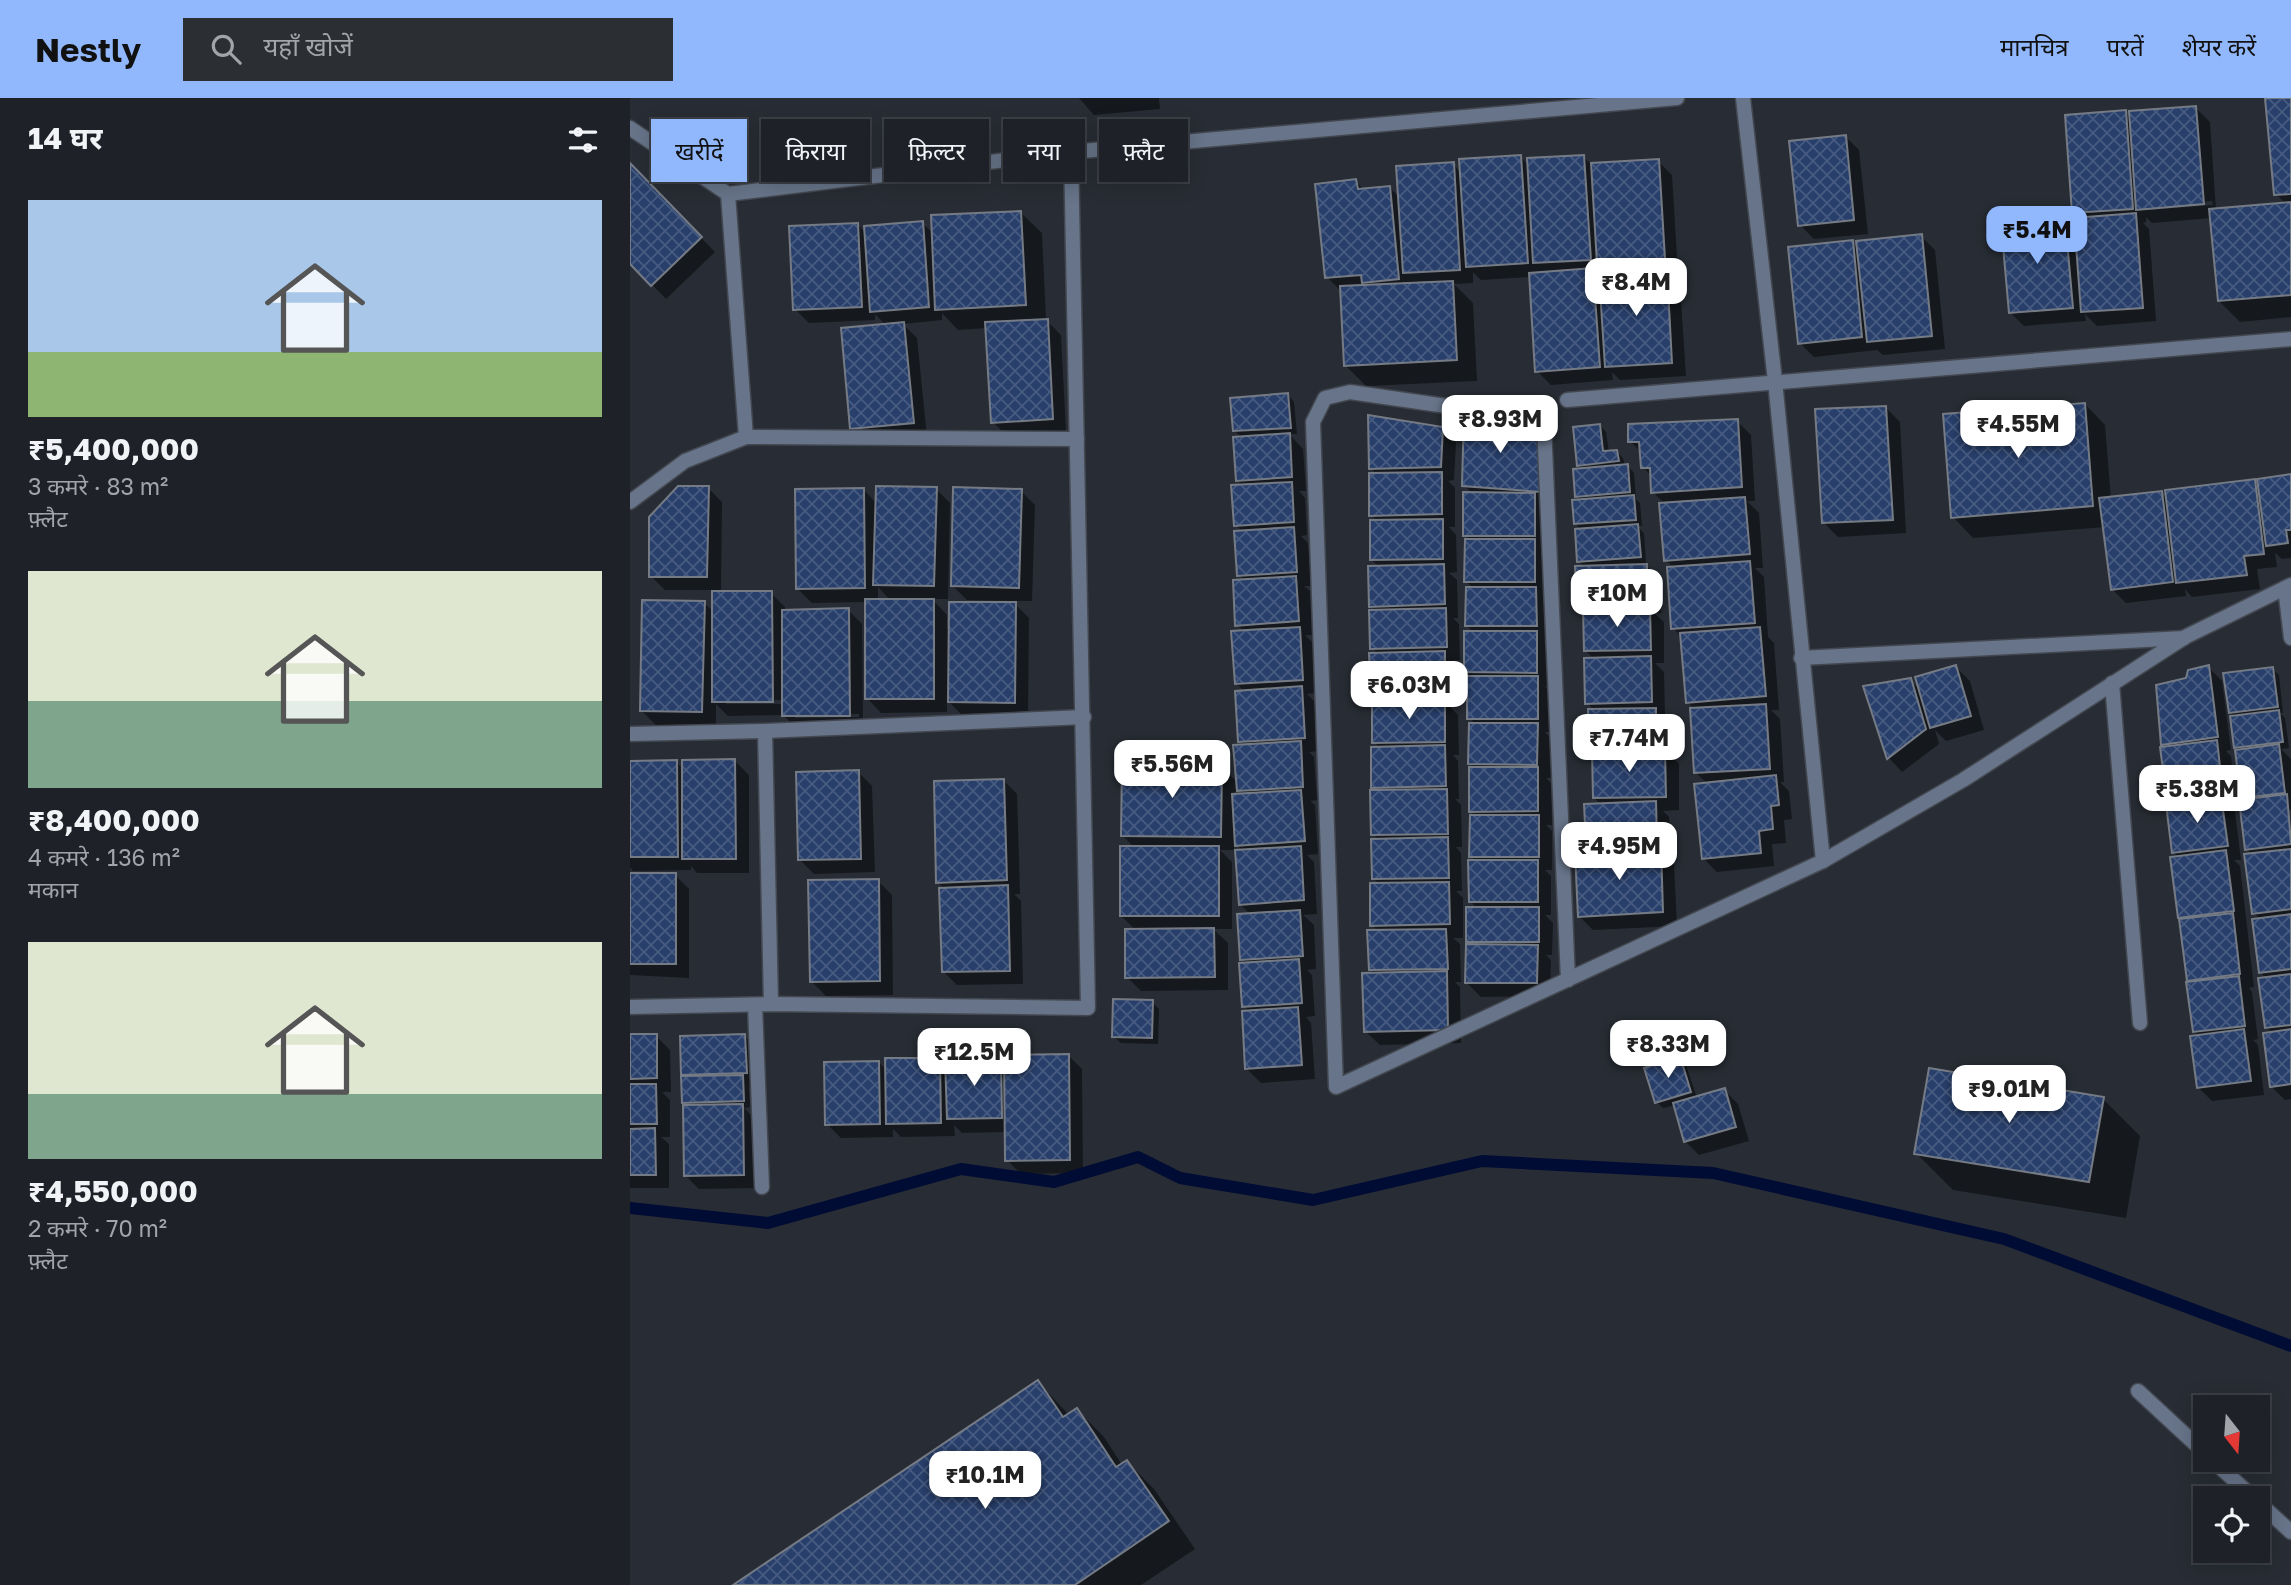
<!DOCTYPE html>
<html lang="hi">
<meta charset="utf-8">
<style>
body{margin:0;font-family:"Golos Text","Noto Sans Devanagari",sans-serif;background:#2b2f34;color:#f1f3f6;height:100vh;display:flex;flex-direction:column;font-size:26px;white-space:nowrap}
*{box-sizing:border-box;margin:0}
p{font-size:23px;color:#a1a4a8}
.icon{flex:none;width:38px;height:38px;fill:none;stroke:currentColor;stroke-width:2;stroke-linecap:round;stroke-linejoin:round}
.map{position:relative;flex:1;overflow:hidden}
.details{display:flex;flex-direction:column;background:#1e2228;width:630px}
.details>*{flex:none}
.banner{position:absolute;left:21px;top:21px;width:665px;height:63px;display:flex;gap:14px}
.needle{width:46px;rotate:163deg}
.controls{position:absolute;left:1563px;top:1297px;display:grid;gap:14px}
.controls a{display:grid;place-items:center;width:77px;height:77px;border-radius:0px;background:#1e2228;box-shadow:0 4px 18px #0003,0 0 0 2px #3c3f45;font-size:35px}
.price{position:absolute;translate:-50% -60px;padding:0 16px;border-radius:14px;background:#fff;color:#222;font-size:23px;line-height:46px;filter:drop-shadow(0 2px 4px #0008)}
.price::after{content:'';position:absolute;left:50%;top:42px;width:21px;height:16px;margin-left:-10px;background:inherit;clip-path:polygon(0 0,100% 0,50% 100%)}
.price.selected{background:#91b8fd;color:#111}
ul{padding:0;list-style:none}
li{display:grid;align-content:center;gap:14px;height:371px;padding:0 28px}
li span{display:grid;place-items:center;height:217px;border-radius:0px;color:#555}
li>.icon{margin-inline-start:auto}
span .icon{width:126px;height:126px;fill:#fffc;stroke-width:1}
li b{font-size:30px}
h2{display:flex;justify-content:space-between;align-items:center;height:84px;padding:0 28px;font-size:30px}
.pill{padding:0 24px;border-radius:0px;background:#1e2228;box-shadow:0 4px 18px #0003,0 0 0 2px #3c3f45;font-size:24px;line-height:63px}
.pill.selected{background:#91b8fd;color:#111}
header{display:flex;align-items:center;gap:42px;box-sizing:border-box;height:98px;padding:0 35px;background:#91b8fd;color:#111}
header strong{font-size:33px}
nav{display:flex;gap:38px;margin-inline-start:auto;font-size:24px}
.search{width:490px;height:63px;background:#2b2f34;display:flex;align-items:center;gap:18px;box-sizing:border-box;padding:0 24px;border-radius:0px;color:#a1a4a8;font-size:26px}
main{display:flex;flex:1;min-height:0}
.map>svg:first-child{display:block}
.shadow{fill:#0007;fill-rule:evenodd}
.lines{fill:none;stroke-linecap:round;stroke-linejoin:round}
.stream{stroke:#000c34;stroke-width:12}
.building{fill:url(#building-cross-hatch);stroke:#757b85;stroke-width:2}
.minor-casing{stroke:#434850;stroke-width:17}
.minor{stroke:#677489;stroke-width:14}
</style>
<header>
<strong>Nestly</strong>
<div class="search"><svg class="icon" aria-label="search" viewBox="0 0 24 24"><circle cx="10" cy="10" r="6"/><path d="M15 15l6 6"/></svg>यहाँ खोजें</div>
<nav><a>मानचित्र</a><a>परतें</a><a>शेयर करें</a></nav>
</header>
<main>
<section class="details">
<h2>14 घर<svg class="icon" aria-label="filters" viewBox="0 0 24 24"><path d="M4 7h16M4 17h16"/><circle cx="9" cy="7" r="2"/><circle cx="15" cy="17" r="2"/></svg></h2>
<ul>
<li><span style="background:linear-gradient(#a9c7e8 70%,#8fb573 0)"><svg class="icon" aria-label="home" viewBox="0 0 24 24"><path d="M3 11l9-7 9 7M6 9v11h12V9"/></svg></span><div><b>₹5,400,000</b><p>3 कमरे · 83 m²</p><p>फ़्लैट</p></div></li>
<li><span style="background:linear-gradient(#dfe7d0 60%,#7fa58c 0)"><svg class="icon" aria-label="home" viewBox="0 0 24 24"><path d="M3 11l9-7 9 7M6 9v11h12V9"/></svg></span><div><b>₹8,400,000</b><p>4 कमरे · 136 m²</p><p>मकान</p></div></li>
<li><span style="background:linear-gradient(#dfe7d0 70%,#7fa58c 0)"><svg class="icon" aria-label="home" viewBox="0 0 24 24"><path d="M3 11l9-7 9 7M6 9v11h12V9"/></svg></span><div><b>₹4,550,000</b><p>2 कमरे · 70 m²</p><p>फ़्लैट</p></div></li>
</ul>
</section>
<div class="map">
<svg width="1661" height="1487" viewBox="0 0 1661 1487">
<defs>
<pattern id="building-cross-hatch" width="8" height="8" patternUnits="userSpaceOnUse" patternTransform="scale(1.75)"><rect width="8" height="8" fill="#283f6b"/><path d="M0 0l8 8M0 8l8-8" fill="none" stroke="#475b81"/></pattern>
</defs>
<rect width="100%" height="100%" fill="#282d35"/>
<g class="shadow">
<polygon points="449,0 529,0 530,11 464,17"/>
<path d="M1637,0H1661V219L1610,224L1589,203L1582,120L1522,125L1516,119V124L1513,125L1519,131L1526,223L1467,228L1455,216L1456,223L1394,228L1380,214L1435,122L1446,133L1450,121L1444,115L1495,14L1501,20L1566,10L1580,24L1586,112L1656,106L1646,96ZM1582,103L1583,107L1518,112V109Z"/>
<polygon points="1215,38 1229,52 1238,136 1184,141 1170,127"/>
<polygon points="891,59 899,68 953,59 962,67 1028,63 1042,77 1048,175 1038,175 1050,187 1056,278 990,282 982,274 983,282 921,287 907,273 901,179 851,182 843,174 843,185 824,186 843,205 847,283 736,288 715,267 711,193 697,179 726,83 734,92 759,89 770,100 823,66 831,75"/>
<polygon points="0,68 85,154 36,201 0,164"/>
<polygon points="391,115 412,135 416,222 431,237 436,334 377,338 363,324 357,230 328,232 312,215 312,222 273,226 287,240 297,339 236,344 222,330 257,228 245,216 245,222 179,225 165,211 227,126 237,136 292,125 304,136"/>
<polygon points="1291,138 1305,152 1315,251 1253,257 1247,252 1184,259 1170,245 1222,144 1228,150"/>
<polygon points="658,297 664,304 667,336 659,336 673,351 676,393 669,393 675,400 677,437 671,438 678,445 681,488 674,488 680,493 682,537 675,537 683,545 686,595 677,596 685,604 688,653 679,654 684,659 687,702 680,703 685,707 688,756 677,757 684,764 687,816 673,817 684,827 686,871 677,872 682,877 685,918 676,919 681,925 685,981 631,985 617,971 620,914 614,908 617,867 612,861 621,817 610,806 613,753 605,745 604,752 590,752 602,764 602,831 583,831 598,845 598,892 511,893 497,879 506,832 491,818 505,750 492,737 591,669 607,684 605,698 614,697 609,692 614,648 610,644 615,594 606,585 615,534 607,527 615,483 609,477 613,434 606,427 613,389 607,382 612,340 604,332"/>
<polygon points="1455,306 1475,327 1481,401 1531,395 1538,402 1624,383 1630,389 1661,378 1661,460 1652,461 1645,455 1647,469 1627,471 1630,491 1562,499 1555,491 1556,498 1496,505 1482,491 1475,429 1343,440 1323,419"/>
<polygon points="1256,310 1270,324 1276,435 1208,439 1194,425"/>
<polygon points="1107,323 1121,337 1125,403 1117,403 1129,415 1133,470 1125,470 1134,479 1138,539 1144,545 1149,612 1141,612 1150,621 1154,684 1150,684 1159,693 1162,721 1154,722 1156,745 1142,746 1144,768 1087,774 1073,760 1078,686 1066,675 1065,612 1058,604 1053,540 1043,530 1044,470 1036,462 1035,406 1023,394 1022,379 1013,369 1012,355 1000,343"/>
<polygon points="970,327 976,334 979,354 987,354 993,360 995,368 998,368 1004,375 1006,401 1010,405 1012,428 1007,428 1014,435 1016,465 1014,465 1030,482 1031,515 1024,515 1034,524 1034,565 1025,565 1034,574 1035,617 1031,617 1040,626 1040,658 1049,666 1049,712 1033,713 1039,719 1041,756 1035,756 1044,766 1047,828 963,832 949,818 967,755 958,745 972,707 964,700 968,654 961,647 965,613 957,605 965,562 956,553 957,512 948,502 955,470 949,463 952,433 946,426 951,403 947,398 953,372 948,367"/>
<polygon points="812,330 826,344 824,382 818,383 825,390 825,429 819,429 826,437 827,474 819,475 827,482 828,520 823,520 829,526 830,562 821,563 828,569 828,609 820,609 828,617 829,657 823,657 828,663 829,701 825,701 831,707 832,749 826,749 831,755 832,793 826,793 833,800 833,840 823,840 830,846 831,884 825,884 830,889 831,945 750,947 735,933 745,876 740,872 749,834 742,827 750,787 744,781 749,742 743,736 748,694 743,689 750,650 744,644 750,604 742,596 748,556 742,550 746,513 740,508 750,470 742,462 748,424 741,417 747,377 741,370"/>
<polygon points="909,334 924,348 924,407 918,451 912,451 918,457 918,497 912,497 920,505 920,542 914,542 921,548 920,588 915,588 921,594 921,634 915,634 921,640 921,680 916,680 921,685 922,727 916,727 922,733 922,772 915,772 921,778 921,817 915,817 923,825 922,857 916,857 921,862 920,898 851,899 837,885 842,848 837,843 848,811 840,803 847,764 841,758 846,719 840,713 846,671 840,665 846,626 839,620 842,580 836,574 844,534 837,528 843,490 836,483 841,443 835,437 843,396 834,387"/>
<path d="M78,390L92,404L91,495H141L155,509V513L218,512L232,526L233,631L168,632L153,617L98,618L86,606V628L26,627L12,613L74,505L84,514L83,492H35L21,478ZM152,602V606H96V603ZM229,616V619L165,620V617Z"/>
<path d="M306,391L320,405L318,501H302L317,517V531L381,506V503L337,502L323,488L391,393L405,407L402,503H382L399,520L398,618H333L317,602V614L251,615L237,600V504L182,505L168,491L234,392L247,406ZM248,489L261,503H248Z"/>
<polygon points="1326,569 1340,583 1354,632 1316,643 1305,632 1309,646 1272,674 1259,660 1236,589 1280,582 1290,592"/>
<polygon points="1578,569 1592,583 1601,652 1596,653 1601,658 1607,709 1600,710 1605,714 1611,762 1604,762 1610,768 1624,889 1619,890 1622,894 1628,941 1623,942 1628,947 1634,997 1582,1003 1568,989 1569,938 1564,933 1562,885 1558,882 1542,760 1549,760 1544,755 1543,706 1538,702 1537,650 1532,646 1557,581"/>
<polygon points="1642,571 1649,577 1653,615 1650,615 1655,620 1659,650 1651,651 1661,661 1661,712 1657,711 1661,741 1661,1001 1655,1002 1641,988 1643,935 1636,929 1637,881 1631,875 1630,821 1624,815 1623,757 1616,751 1616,703 1612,699 1605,619 1600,614"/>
<polygon points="105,663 119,677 119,775 67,775 61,768 61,772 3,773 0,769 0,665 46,664 54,672"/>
<polygon points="228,674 242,688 245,774 184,776 170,762"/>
<polygon points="373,682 387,696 390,796 384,796 391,803 393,886 327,887 313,873 315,791 307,784"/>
<polygon points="0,777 45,777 59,791 59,880 0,877"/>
<polygon points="248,783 262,797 263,897 196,898 182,884"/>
<polygon points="522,904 529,911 528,946 491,945 484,939"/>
<polygon points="0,938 26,938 40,952 41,994 32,994 40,1002 40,1039 31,1039 39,1046 39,1090 0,1090"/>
<polygon points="115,938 129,952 130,989 119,989 120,1009 114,1010 126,1022 127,1090 69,1091 55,1077 58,1009 54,1004 56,979 53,976"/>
<polygon points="438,957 452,971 453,1075 391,1076 377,1062 376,1034 332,1035 324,1027 325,1038 271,1039 263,1031 263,1039 211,1040 197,1026 249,964 257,973 309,962 317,970 370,960 375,966"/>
<polygon points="1049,960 1056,967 1067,1000 1094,992 1108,1006 1119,1043 1069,1057 1055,1043 1046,1007 1033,1010 1027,1004"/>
<polygon points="1473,1001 1510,1038 1496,1120 1323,1092 1286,1055"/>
<polygon points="408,1284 439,1317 447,1312 474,1339 492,1367 497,1364 524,1391 565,1451 511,1487 106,1487"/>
</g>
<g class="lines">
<polyline class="stream" points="0,1110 138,1125 331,1071 424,1084 508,1059 550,1080 683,1102 852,1063 1083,1075 1374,1141 1661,1248"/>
</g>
<g class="building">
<polygon points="1635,0 1661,0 1661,96 1644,97"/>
<polygon points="1566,8 1574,106 1506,112 1499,13"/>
<polygon points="1496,12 1503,111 1442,115 1435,17"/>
<polygon points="1216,37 1224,122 1168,128 1159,43"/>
<polygon points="891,57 898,165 836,169 829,61"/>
<polygon points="954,57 961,162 903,165 897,60"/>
<polygon points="1029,61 1035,161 967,166 961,65"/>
<polygon points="824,64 830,172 773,175 766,68"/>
<polygon points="0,65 72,139 21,188 0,166"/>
<polygon points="726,81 728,91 760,88 769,181 732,185 731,177 695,180 685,86"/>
<polygon points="1661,104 1661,197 1588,203 1579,111"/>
<polygon points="391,113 396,207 305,212 301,117"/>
<polygon points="1506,115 1513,210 1451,214 1444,120"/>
<polygon points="1435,120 1443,210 1379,215 1371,125"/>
<polygon points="293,123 299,209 240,214 234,128"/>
<polygon points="228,125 232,209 163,212 159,128"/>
<polygon points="1292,136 1302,238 1237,244 1226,143"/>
<polygon points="1223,142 1232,239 1168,246 1158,149"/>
<polygon points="963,170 970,269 905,274 899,175"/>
<polygon points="1037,171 1042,265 975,269 969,176"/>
<polygon points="823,183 827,262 714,268 710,188"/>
<polygon points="418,221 423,321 361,325 355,224"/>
<polygon points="274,224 284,325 220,331 211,230"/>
<polygon points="658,295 661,330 603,333 600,300"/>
<polygon points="1455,305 1463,408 1321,420 1313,316"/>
<polygon points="1256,308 1263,422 1192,425 1185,311"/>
<polygon points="834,312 910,333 911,394 832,388"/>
<polygon points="738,317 813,329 811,369 739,371"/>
<polygon points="1108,321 1112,389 1021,395 1020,370 1011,370 1009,344 998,344 998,326"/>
<polygon points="970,326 973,353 987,352 989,363 947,368 943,329"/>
<polygon points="660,335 662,379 606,383 603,339"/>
<polygon points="998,366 1000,394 945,399 943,371"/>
<polygon points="812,374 812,416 739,418 739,375"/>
<polygon points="1661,376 1661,432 1656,432 1658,445 1636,448 1627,381"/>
<polygon points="1625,381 1634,456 1614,458 1617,477 1546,485 1535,392"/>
<polygon points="662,384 664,424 604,428 601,387"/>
<polygon points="48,388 79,388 77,479 19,479 19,419"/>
<polygon points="246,388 307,389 304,488 243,487"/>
<polygon points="323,389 392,391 389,490 321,488"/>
<polygon points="234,390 235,490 166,491 165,391"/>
<polygon points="1532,393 1543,484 1481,492 1469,400"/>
<polygon points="833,394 905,395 905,438 833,438"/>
<polygon points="1004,397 1006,422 944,426 942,402"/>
<polygon points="1115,399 1120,456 1034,463 1029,405"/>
<polygon points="813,421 813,461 740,462 740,422"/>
<polygon points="1008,426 1011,459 947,464 945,431"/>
<polygon points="664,429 667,474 607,478 604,433"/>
<polygon points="835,441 905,441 905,484 834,484"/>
<polygon points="1120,463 1125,525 1041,531 1037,469"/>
<polygon points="814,466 815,506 739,509 738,468"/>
<polygon points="1017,466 1017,501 946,503 945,468"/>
<polygon points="666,478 669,523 605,528 603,482"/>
<polygon points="836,489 906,489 907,528 835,528"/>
<polygon points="82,493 142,493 143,604 82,604"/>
<rect x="235" y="501" width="69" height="100"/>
<polygon points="12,502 75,503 72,614 10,613"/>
<polygon points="319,504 386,504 385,605 318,604"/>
<polygon points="1020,509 1021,552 954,553 953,510"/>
<polygon points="219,510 220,618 152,618 152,512"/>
<polygon points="816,510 817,549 740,551 739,512"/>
<polygon points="670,529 673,582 605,586 601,533"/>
<polygon points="1130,529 1136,598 1056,605 1050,535"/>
<polygon points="834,533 907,533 907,575 834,574"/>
<polygon points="815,553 815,595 740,597 739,555"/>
<polygon points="1021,558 1022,604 955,606 954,560"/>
<polygon points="1326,567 1341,618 1300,630 1285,579"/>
<polygon points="1579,567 1588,639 1531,647 1526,587 1556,580 1558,572"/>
<polygon points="1643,569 1648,609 1599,615 1593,575"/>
<rect x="837" y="578" width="71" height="43"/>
<polygon points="1281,580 1296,631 1257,661 1233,588"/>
<polygon points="672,588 675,640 608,644 605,593"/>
<polygon points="815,601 815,644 742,645 742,603"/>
<polygon points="1136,606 1140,671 1064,675 1060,610"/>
<polygon points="1026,610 1026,647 959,648 958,611"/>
<polygon points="1649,612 1653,644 1604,650 1600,618"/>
<polygon points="839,625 908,625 907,667 838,666"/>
<polygon points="1587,642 1593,695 1537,702 1530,649"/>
<polygon points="671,643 673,689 607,693 603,647"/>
<polygon points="1649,646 1655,695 1611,700 1605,652"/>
<polygon points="815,647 816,688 741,690 741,649"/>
<polygon points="1035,651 1036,699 963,700 962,652"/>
<polygon points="105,661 106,761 52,761 52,662"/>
<polygon points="47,662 48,759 0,759 0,663"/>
<polygon points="492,666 592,667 591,739 491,738"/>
<polygon points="839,669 908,669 908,713 839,714"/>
<polygon points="229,672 231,761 168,762 166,674"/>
<polygon points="1146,677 1149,707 1141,708 1143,731 1129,733 1131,755 1072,761 1064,686"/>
<polygon points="374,681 377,782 306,785 304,683"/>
<polygon points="817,691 818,736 741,737 740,692"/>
<polygon points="671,692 675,743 605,748 602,696"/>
<polygon points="1657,696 1661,746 1615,752 1609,702"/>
<polygon points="1591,698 1598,748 1542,755 1536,706"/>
<polygon points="1026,703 1027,743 956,746 954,706"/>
<polygon points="840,717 909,717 909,759 839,759"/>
<polygon points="818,739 819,780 742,781 741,741"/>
<rect x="490" y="748" width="99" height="70"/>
<polygon points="671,748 674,802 609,807 605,752"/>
<polygon points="1031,750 1033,814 948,819 945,754"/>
<polygon points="1661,751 1661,811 1622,816 1614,756"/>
<polygon points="1596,752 1604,813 1548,820 1540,759"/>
<polygon points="838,762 908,762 908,804 839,804"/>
<rect x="0" y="775" width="46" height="91"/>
<polygon points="249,781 250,883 180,884 178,782"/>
<polygon points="819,784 820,826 740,828 740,785"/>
<polygon points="378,787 380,873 312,874 309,790"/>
<rect x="836" y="809" width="73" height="35"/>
<polygon points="670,812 673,858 610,862 607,816"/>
<polygon points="1603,815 1610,876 1557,883 1549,821"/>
<polygon points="1661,816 1661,871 1629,875 1622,821"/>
<polygon points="584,830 585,879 495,880 495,831"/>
<polygon points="816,831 818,871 739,872 737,832"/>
<polygon points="836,846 908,847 907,885 835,885"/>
<polygon points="669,861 672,905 612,909 609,865"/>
<polygon points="817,873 818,932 734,934 732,875"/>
<polygon points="1661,876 1661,927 1635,930 1628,880"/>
<polygon points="1609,878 1615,928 1563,934 1556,884"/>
<polygon points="483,901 523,902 522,940 482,939"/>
<polygon points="668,909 672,967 615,971 612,913"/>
<polygon points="1614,931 1621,983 1567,990 1560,938"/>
<polygon points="1661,931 1661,986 1640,989 1633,935"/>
<polygon points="0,936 27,936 27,980 0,981"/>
<polygon points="115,936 117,975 51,977 50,938"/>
<polygon points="439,956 440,1062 375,1063 374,957"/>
<polygon points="1050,958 1061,994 1025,1005 1014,970"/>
<polygon points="315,959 371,959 372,1020 317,1021"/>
<polygon points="255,960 310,960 311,1025 256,1026"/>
<polygon points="249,963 250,1026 195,1027 194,964"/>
<polygon points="1299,970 1474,999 1459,1084 1284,1056"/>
<polygon points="113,977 114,1003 52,1005 51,978"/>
<polygon points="0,986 26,986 27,1026 0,1026"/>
<polygon points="1095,990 1106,1029 1054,1044 1043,1005"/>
<polygon points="113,1006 114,1077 54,1078 53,1007"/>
<polygon points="25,1030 26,1077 0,1077 0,1031"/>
<polygon points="408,1282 433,1319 447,1310 486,1369 497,1362 539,1423 445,1487 103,1487"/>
</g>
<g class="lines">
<defs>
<g id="minor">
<polyline points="1113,0 1145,283 1193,763"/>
<polyline points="0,30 98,96 441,54 1047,0"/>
<polyline points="98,96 116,339"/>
<polyline points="937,302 1661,241"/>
<polyline points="0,404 55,363 116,339 447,341"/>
<polyline points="1655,490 1661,540"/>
<polyline points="1171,560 1554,540"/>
<polyline points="1482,585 1510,925"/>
<polyline points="135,633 141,906"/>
<polyline points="0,636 135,633 454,619"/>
<polyline points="938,882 914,326 885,318 720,294 695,300 683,324 706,989 1193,763 1333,682 1555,539 1661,487"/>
<polyline points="125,907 132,1089"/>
<polyline points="0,909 141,906 458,910 441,54"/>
<polyline points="1508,1293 1575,1355"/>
<polyline points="1582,1362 1624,1400"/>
<polyline points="1628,1404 1661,1434"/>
</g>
</defs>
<use href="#minor" class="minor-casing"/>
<use href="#minor" class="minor"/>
</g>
</svg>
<div class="controls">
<a><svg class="needle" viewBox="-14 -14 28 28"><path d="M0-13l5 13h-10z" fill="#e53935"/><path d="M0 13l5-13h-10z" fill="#a1a4a8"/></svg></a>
<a><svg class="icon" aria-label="locate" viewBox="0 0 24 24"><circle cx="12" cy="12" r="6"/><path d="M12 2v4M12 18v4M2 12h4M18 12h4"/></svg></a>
</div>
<b class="price selected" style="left:1407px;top:168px">₹5.4M</b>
<b class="price" style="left:1006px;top:220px">₹8.4M</b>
<b class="price" style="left:870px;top:357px">₹8.93M</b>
<b class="price" style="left:1388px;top:362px">₹4.55M</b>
<b class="price" style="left:987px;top:531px">₹10M</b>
<b class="price" style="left:779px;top:623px">₹6.03M</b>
<b class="price" style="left:999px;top:676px">₹7.74M</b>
<b class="price" style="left:542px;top:702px">₹5.56M</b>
<b class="price" style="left:1567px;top:727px">₹5.38M</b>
<b class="price" style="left:989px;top:784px">₹4.95M</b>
<b class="price" style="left:1038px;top:982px">₹8.33M</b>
<b class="price" style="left:344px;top:990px">₹12.5M</b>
<b class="price" style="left:1379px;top:1027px">₹9.01M</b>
<b class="price" style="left:355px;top:1413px">₹10.1M</b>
<div class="banner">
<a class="pill selected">खरीदें</a>
<a class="pill">किराया</a>
<a class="pill">फ़िल्टर</a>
<a class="pill">नया</a>
<a class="pill">फ़्लैट</a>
</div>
</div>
</main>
